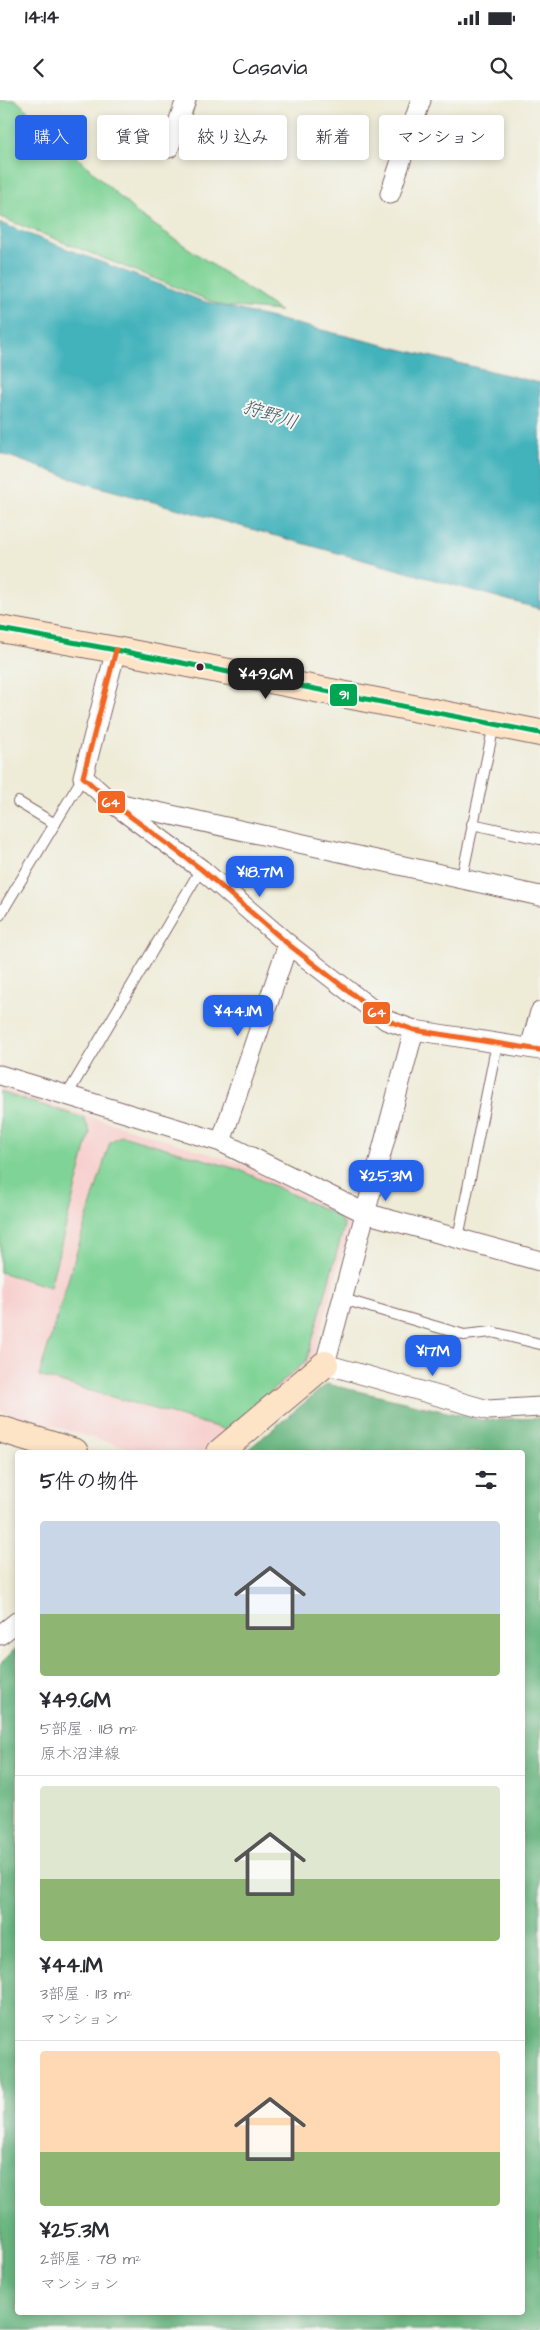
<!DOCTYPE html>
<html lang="ja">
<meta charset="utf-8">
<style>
body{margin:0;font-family:"Architects Daughter","Klee One",sans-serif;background:#f7f7f7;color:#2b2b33;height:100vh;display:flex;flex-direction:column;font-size:19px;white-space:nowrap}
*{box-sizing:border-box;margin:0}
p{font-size:16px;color:#7c7c81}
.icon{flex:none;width:28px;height:28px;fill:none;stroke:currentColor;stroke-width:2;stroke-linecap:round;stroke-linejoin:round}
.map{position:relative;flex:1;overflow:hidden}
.details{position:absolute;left:15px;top:1350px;width:510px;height:865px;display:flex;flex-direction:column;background:#fff;border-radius:5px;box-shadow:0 2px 8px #0003}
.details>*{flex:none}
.hud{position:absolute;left:15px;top:15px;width:510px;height:45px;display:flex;gap:10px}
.price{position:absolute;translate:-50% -42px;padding:0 11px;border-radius:10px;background:#2563eb;color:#fff;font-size:16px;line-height:32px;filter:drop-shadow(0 1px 2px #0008)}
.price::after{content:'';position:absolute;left:50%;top:30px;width:15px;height:11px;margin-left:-8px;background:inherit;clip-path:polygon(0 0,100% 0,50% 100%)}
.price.selected{background:#222;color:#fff}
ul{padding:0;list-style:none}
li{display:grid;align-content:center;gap:10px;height:265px;padding:0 25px}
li+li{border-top:1px solid #e1e1e2}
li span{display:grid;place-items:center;height:155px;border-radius:5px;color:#555}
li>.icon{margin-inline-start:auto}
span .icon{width:90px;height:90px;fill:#fffc;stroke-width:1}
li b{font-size:21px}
h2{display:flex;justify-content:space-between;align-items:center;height:60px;padding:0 25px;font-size:21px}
.chip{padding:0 18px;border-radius:5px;background:#fff;box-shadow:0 2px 8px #0003;font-size:18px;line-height:45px}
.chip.selected{background:#2563eb;color:#fff}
.status{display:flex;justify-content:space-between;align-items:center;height:35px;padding:0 25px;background:#fff;direction:ltr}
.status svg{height:14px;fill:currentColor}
header{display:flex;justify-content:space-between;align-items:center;height:65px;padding:0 25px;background:#fff;font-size:22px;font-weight:600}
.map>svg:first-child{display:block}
.built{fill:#f7d0ce}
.green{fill:#7fd396;stroke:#647960}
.forest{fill:#67b57f;stroke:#586a55}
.water{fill:#42b2bb;stroke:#466873}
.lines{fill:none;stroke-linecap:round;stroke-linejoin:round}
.lane-casing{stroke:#836667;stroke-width:12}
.street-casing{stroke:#836667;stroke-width:21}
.secondary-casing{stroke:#836667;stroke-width:28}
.lane{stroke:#fff;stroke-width:10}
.street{stroke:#fff;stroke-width:19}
.secondary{stroke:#fee4c6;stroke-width:26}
.bus-1-casing{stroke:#f6f6f2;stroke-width:9}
.bus-2-casing{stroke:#f6f6f2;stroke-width:9}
.bus-1{stroke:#00a651;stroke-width:5}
.bus-2{stroke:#f26522;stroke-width:5}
.bus-dot{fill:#4a1f2b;stroke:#f6f6f2;stroke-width:2}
.labels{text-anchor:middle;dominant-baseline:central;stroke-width:4;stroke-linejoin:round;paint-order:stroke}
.water-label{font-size:19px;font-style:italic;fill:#475a65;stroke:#f6f6f2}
.line-badge{stroke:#f6f6f2;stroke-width:2}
.badge-label{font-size:14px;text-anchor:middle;font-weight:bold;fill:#fff}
</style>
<div class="status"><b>14:14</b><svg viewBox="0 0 49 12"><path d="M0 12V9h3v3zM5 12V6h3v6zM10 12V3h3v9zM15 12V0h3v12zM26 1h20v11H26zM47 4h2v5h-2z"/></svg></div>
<header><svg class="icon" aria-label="back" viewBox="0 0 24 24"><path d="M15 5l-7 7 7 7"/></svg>Casavia<svg class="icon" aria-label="search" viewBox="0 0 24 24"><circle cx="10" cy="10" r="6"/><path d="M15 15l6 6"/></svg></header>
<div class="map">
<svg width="540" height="2230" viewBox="0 0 540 2230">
<rect width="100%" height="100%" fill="#f6f6f2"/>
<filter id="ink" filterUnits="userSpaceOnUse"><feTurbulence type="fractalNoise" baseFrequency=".02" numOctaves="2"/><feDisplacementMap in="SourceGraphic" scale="10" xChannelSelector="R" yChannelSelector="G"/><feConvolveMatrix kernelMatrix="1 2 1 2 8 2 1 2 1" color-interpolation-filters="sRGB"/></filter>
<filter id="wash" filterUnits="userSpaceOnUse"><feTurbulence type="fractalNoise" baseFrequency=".0096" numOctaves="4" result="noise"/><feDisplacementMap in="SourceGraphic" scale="20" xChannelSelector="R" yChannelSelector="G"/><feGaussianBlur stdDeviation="1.12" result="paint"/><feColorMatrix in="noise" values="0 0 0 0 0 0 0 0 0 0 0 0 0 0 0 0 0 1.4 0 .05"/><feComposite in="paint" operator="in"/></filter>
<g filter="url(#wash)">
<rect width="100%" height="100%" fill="#eeebd7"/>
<polygon class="built" points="0,988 242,1064 343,1114 350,1125 312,1262 211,1352 143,1352 0,1311"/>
<g class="green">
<polygon points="0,0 16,0 137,113 280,211 223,206 0,117"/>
<polygon points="0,992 84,1018 90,1032 50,1187 0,1172"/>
<polygon points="122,1035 240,1070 338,1116 344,1126 307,1260 227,1330 39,1276 110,1042"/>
</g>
<polygon class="forest" points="327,1284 481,1320 540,1318 540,2230 0,2230 0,1564 17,1547 18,2212 522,2212 522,1352 245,1352"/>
<polygon class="water" points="0,123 202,201 540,283 540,509 85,383 0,353"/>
</g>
<g filter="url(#ink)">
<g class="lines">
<defs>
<g id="lane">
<polyline points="18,702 55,724"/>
<polyline points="472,724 540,739"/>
<polyline points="462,777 494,625"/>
<polyline points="0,815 83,677"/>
<polyline points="67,995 201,769"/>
<polyline points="458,1138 497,943"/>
<polyline points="343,1199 464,1235 492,1232 540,1244"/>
</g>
<g id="street">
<polyline points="169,48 186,0"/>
<polyline points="390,94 421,0"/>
<polyline points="116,550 83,677 111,702 201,769 288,844 386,920 414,930 540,950"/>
<polyline points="117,703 540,796"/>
<polyline points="414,930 325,1264 488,1310 540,1307"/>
<polyline points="530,948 540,912"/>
<polyline points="0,975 221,1042 365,1113 540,1161"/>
<polyline points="221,1042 288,844"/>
<polyline points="0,1535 18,1521"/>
</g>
<g id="secondary">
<polyline points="0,529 116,550 540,633"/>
<polyline points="0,1329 75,1352"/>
<polyline points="220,1352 325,1264"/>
</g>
</defs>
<use href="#lane" class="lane-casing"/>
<use href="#street" class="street-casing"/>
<use href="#secondary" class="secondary-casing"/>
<use href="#lane" class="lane"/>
<use href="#street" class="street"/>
<use href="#secondary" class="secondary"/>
<defs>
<polyline id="bus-1" points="0,529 116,550 540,633"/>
<polyline id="bus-2" points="116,550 83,677 111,702 201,769 288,844 386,920 414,930 540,950"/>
</defs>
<use href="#bus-1" class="bus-1-casing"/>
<use href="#bus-2" class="bus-2-casing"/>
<use href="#bus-1" class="bus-1"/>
<use href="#bus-2" class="bus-2"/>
</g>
</g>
<circle class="bus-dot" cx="200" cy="567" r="4.5"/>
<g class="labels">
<g class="water-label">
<text transform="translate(270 315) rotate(18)">狩野川</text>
</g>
</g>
<g class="line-badge">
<rect x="329" y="583" width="29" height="24" rx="5" fill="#00a651"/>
<rect x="97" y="690" width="29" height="24" rx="5" fill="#f26522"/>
<rect x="362" y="901" width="29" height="24" rx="5" fill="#f26522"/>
</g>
<g class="badge-label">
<text x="344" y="599">91</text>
<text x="111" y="707">64</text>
<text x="377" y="917">64</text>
</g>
</svg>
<b class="price selected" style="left:266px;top:600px">¥49.6M</b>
<b class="price" style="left:260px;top:798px">¥18.7M</b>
<b class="price" style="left:238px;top:937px">¥44.1M</b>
<b class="price" style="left:386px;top:1102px">¥25.3M</b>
<b class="price" style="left:433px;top:1277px">¥17M</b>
<div class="hud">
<a class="chip selected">購入</a>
<a class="chip">賃貸</a>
<a class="chip">絞り込み</a>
<a class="chip">新着</a>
<a class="chip">マンション</a>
</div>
<section class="details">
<h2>5件の物件<svg class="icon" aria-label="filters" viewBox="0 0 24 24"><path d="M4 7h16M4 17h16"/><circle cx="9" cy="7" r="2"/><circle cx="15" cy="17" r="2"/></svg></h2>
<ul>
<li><span style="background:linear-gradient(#c9d6e8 60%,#8fb573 0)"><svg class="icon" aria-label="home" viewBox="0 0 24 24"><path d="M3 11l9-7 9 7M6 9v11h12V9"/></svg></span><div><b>¥49.6M</b><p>5部屋 · 118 m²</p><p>原木沼津線</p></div></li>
<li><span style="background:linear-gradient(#dfe7d0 60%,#8fb573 0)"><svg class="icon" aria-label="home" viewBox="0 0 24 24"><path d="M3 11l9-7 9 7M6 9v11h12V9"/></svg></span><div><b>¥44.1M</b><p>3部屋 · 113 m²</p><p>マンション</p></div></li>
<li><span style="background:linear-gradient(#ffd9b3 65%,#8fb573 0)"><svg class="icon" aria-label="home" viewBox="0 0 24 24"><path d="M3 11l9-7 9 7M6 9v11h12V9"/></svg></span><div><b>¥25.3M</b><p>2部屋 · 78 m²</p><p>マンション</p></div></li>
</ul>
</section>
</div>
